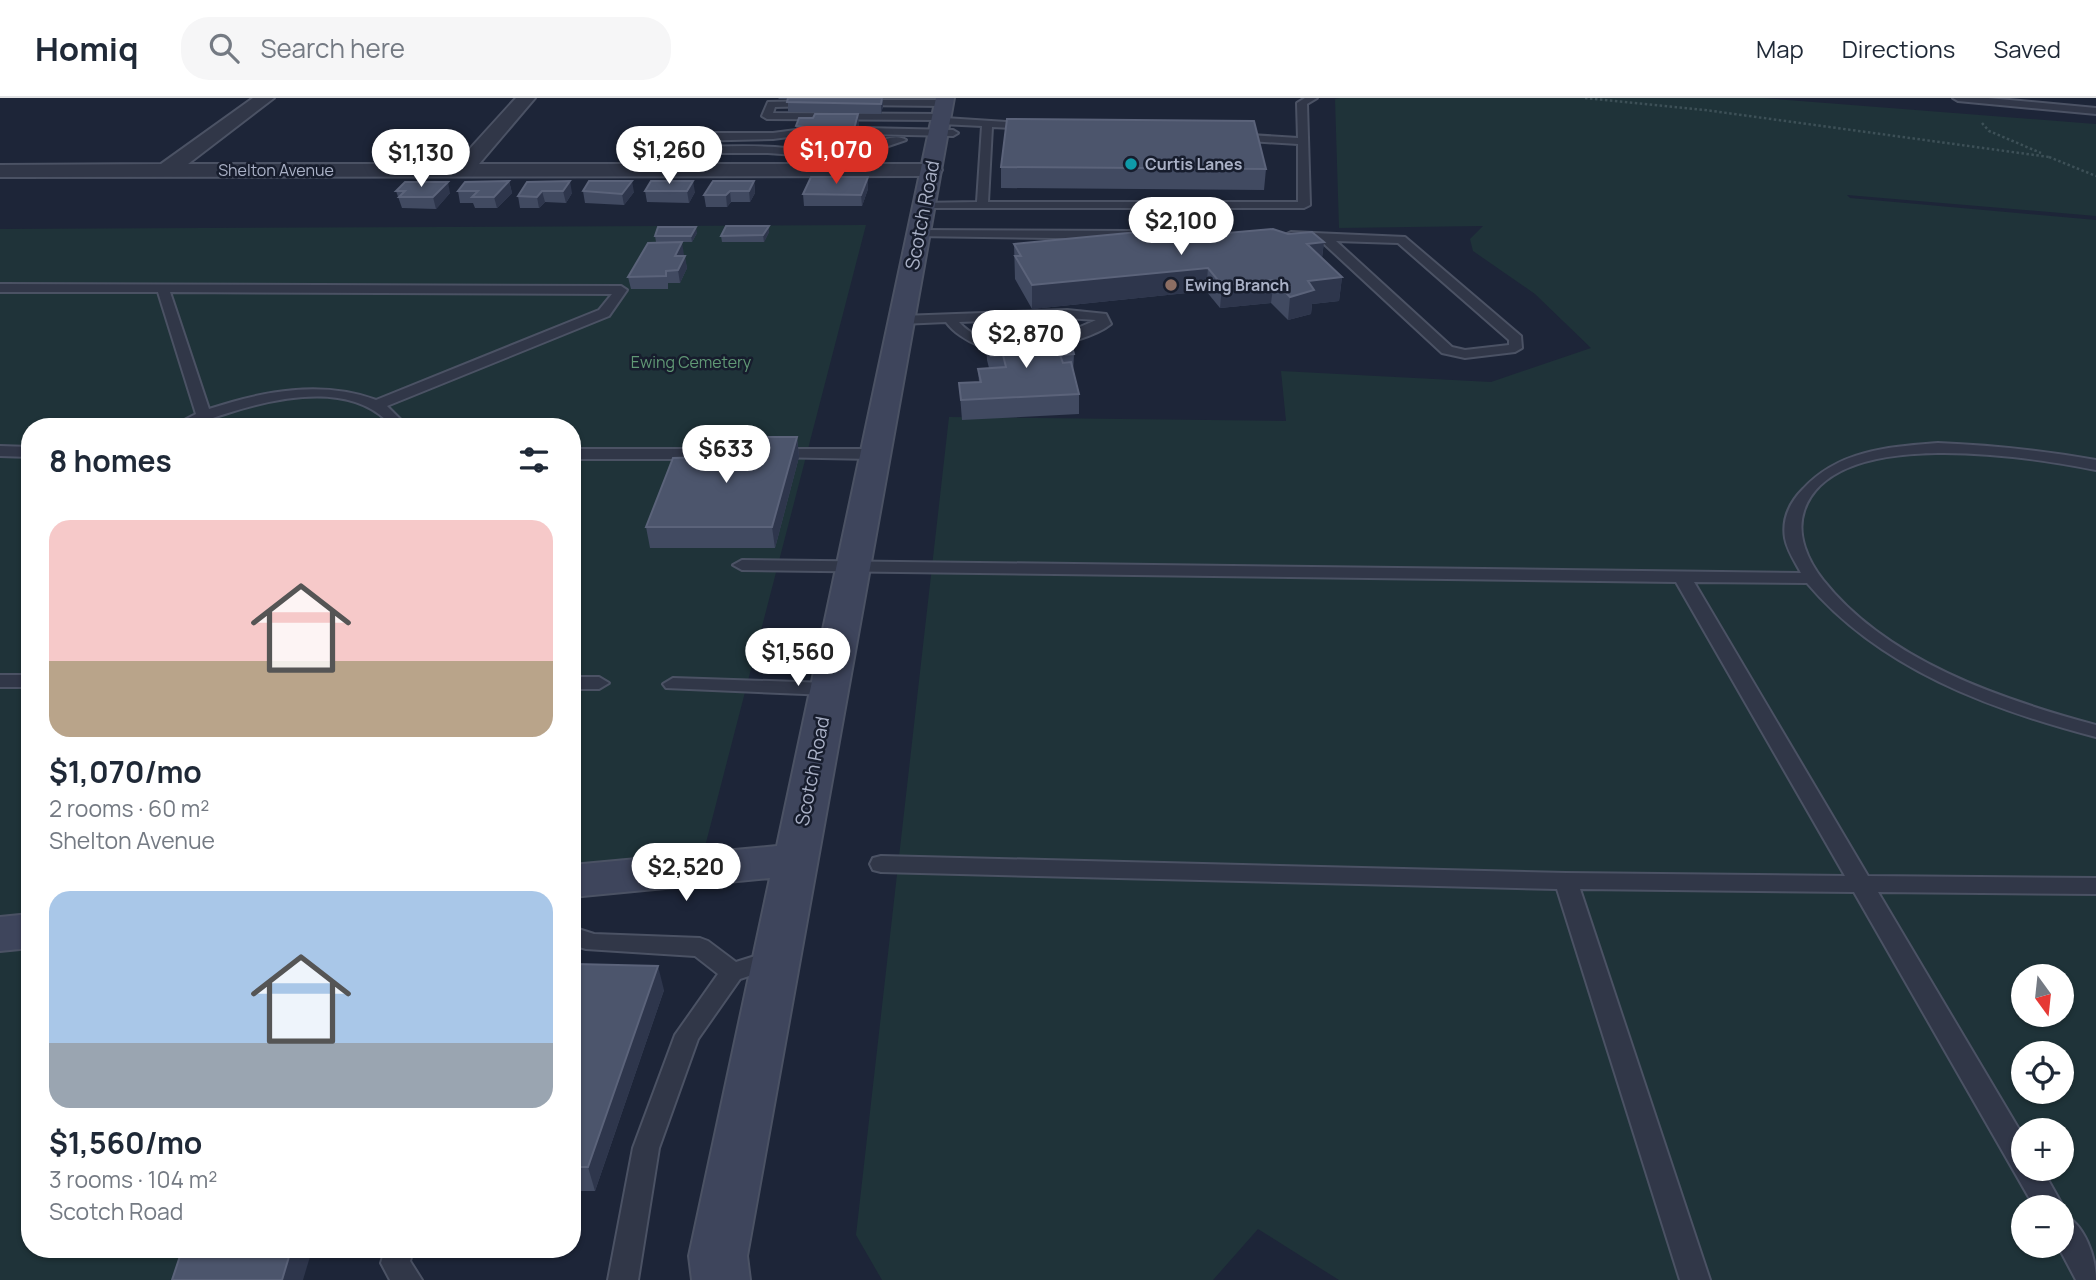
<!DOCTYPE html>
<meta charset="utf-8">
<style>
body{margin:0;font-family:Manrope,sans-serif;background:#f6f6f7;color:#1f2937;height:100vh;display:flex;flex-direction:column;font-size:26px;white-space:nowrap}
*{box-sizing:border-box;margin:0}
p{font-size:23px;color:#747a83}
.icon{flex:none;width:38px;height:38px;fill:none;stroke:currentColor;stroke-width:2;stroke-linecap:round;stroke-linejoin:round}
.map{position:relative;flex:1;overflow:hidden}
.panel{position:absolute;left:21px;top:320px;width:560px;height:840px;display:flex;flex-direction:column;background:#fff;border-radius:28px;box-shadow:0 2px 5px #0004}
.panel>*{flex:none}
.needle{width:46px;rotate:165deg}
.fabs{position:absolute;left:2011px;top:866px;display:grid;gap:14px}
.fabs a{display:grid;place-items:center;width:63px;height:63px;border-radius:50%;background:#fff;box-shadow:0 2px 5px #0004;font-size:35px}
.price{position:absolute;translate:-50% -60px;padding:0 16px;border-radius:24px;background:#fff;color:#222;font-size:23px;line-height:46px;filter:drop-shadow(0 2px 4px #0008)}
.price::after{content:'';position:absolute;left:50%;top:42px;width:21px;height:16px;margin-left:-10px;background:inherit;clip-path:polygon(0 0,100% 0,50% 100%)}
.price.on{background:#d93025;color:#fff}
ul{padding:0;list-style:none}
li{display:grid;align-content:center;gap:14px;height:371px;padding:0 28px}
li span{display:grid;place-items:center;height:217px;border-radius:21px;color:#555}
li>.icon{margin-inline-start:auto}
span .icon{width:126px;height:126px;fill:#fffc;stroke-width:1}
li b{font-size:30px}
h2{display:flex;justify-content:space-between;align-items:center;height:84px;padding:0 28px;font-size:30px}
header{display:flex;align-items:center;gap:42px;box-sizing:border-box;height:98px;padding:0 35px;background:#fff;border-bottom:2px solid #e0e1e3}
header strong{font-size:33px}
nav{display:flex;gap:38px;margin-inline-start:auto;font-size:24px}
.search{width:490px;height:63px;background:#f6f6f7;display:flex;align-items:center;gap:18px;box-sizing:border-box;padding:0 24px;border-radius:28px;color:#747a83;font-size:26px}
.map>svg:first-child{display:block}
.green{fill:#1f3339;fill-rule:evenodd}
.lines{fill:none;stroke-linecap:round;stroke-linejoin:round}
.lane-casing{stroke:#4b5264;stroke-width:4}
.street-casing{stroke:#4b5264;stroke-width:4}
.secondary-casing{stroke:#4b5264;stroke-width:4}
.path{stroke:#3d5057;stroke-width:2.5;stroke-dasharray:2.5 2.5;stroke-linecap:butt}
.lane{fill:#313748;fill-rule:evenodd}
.street{fill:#313748;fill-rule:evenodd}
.secondary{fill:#3e455c;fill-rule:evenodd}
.wall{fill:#414a61}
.shaded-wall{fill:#2e364c}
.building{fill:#4c556c;stroke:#5b637a;stroke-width:2}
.culture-dot{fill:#0f9aa8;stroke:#171d2d;stroke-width:2.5}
.education-dot{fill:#8d6e63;stroke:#171d2d;stroke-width:2.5}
.labels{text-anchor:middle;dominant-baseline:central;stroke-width:5;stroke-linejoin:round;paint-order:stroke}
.far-poi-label{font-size:16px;font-weight:bold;fill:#aab1c6;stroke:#171d2d;text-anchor:start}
.far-street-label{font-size:16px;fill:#aab1c6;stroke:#171d2d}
.far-park-label{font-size:16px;fill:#609875;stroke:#171d2d}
.street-label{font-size:19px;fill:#aab1c6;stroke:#171d2d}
</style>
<header>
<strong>Homiq</strong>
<div class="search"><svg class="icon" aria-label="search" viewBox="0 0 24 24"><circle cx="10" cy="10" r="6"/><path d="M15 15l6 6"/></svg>Search here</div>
<nav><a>Map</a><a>Directions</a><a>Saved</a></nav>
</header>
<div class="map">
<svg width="2096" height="1182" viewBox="0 0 2096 1182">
<rect width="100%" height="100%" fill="#1d2538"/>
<g class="green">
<path d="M1340,0H1763L2096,26V118L1847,97L1850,100L2096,122V1182H1339L1258,1131L1213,1182H882L856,1137L949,319L1286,323L1281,273L1491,284L1591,250L1535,196L1473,153L1470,141L1483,128L1339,130L1335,1ZM2023,878H2062V917H2023ZM2023,956H2062V994H2023ZM2023,1032H2062V1071H2023ZM2023,1110H2062V1148H2023Z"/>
<polygon points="866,127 701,764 572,775 572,329 30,329 30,1152 192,1152 182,1182 0,1182 0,131"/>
</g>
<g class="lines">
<defs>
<g id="lane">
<polygon points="1305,0 1317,0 1307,6 1310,107 1304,110 924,110 918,107 920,105 977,104 982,28 941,26 937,22 767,21 762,18 768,4 813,3 818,6 816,8 775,9 773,15 941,16 945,20 1037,26 1037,30 1033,31 992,29 988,104 1298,104 1298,46 1234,42 1229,39 1234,36 1298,40 1297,5"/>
<polygon points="1953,0 1988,0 2096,10 2096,16 1958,3"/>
<polygon points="857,2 944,2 949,5 944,8 854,7 854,3"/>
<path d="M819,29L953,32L958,35L953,38L819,35L773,41L686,43L682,49C713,49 744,47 775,49C800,51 825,57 850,55C867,53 891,32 906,42L850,61L768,55H679L667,74L658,72L678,39L699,35H773Z"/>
<polygon points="918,132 1132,133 1138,137 1132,141 914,138 914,134"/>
<path d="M1291,134L1405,139L1521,238L1522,250L1515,254L1465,260L1442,255L1321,143L1287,140V136ZM1336,143L1398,145L1509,242V247L1465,252L1452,249Z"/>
<path d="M0,186L621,188L627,192L609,218L387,308L400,321L401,329H387L386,322C346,284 275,300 228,315C208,321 192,329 171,329L196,316L158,194H0ZM170,194L612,196L599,212L376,302C322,282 263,293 209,311Z"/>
<path d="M1067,212L1106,216L1111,226C1098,237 1058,250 1041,247V241L1057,239L1096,222L1067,220L959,224C983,251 1005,232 1020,245C999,262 960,243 946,224L901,226L894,222L901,218Z"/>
<path d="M1938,345C1992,347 2043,353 2096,362V372C2030,359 1833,326 1804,413C1796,437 1808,463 1823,482C1887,563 2000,601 2096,627V639C1989,611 1880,571 1807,485L1694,484L1868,778L2096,780V796L1878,794L2023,1038V1071H2042L2064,1110L2062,1115V1110H2035L1854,794L1580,791L1710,1182H1680L1557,791L881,774L873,772L870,766L873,760L881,758L1566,775L1845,778L1676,484L742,472L733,467L742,462L1801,475C1795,464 1787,452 1785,440C1782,421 1790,404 1803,391C1839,352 1888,349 1938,345Z"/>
<polygon points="0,348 30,349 30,359 0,358"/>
<polygon points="572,351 737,351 745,356 737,361 572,361"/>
<polygon points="774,351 874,351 882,356 874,361 769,359 766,356"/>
<rect x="0" y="577" width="30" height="12"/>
<polygon points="572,579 599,579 609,585 599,591 572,591"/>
<polygon points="673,580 828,585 838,591 828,597 666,590 663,586"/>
<polygon points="572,829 594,836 700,840 708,843 736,864 774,852 782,855 786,861 782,867 740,881 698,941 659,1050 638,1182 608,1182 633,1050 675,937 718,876 695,858 586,851 572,847"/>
<path d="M2062,1116C2085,1125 2096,1160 2096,1182H2076L2058,1148H2062Z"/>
<polygon points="385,1152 413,1152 410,1163 422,1182 390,1182 381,1165"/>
</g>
<polygon id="street" points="253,0 274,0 188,66 456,66 516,0 535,0 479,66 931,66 939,67 942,72 939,77 931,78 0,79 0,67 161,66"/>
<g id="secondary">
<polygon points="936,0 954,0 747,1158 750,1182 692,1182 689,1158 770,780 572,799 572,767 777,748"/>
<polygon points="30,816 30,850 0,853 0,819"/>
</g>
</defs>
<use href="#lane" class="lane-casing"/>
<use href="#street" class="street-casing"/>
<use href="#secondary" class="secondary-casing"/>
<g class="path">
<polyline points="1585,0 1705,12 2049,59"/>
<polyline points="1982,25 1989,33 2041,55"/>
<polyline points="2049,59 2096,78"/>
</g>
<use href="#lane" class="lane"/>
<use href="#street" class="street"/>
<use href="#secondary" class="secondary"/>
</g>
<g class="wall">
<polygon points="778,0 883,0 883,8 881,16 788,14 788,1 779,1"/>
<polygon points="858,16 859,36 855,51 840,51 839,56 824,56 823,51 798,48 796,28 813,20"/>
<polygon points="1001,69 1266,71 1264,92 1001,90"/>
<polygon points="509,83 512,95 497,110 475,110 473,105 460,105 458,93"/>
<polygon points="651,83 695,94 689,105 647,104 645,93"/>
<polygon points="754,83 755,95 750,104 731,104 727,109 706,109 704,97"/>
<polygon points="527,84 572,95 566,105 545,104 539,110 520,110 518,98"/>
<polygon points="868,91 862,108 804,108 803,96"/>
<polygon points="396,93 450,95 436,111 402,110"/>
<polygon points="583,93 634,94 624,107 585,105"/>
<polygon points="769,128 769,134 764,144 722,144 721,138"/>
<polygon points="1206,132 1227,135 1288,136 1324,144 1322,160 1342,179 1339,203 1312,206 1311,216 1288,222 1271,205 1220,210 1206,193 1032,211 1015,181 1014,146"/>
<polygon points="697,135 692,144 656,144 655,138"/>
<polygon points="684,157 687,170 680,185 668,185 668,191 631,191 628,179"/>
<polygon points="986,243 1074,256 1073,275 1079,296 1079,316 962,322 959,285 979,284 978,271 989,270 987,262"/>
<polygon points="797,339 799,359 775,450 650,450 646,429"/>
<polygon points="572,879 664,892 595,1093 572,1093"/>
</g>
<g class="shaded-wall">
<polygon points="882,0 883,8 881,16 881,6"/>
<polygon points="858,16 859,36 855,51 854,31"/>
<polygon points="839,31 840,51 839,56 838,36"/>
<polygon points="868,79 868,91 862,108 861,97"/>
<polygon points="509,83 512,95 497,110 494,99"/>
<polygon points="570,83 572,95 566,105 563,93"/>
<polygon points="632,83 634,94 624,107 622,96"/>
<polygon points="693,83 695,94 689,105 687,93"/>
<polygon points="754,83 755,95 750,104 749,93"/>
<polygon points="448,84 450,95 436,111 433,99"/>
<polygon points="542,93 545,104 539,110 537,99"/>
<polygon points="730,93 731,104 727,109 726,97"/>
<polygon points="769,128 769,134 764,144 763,137"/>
<polygon points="696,129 697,135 692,144 691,138"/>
<polygon points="682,144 684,157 677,170 675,158"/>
<polygon points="1324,144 1321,166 1307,146"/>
<polygon points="685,158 687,170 680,185 678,172"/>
<polygon points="1208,170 1206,193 1032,211 1032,187"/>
<polygon points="1342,179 1339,203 1312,206 1311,216 1288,222 1290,199 1308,183"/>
<polygon points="1274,182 1271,205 1220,210 1222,187"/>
<polygon points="797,339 799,359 775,450 772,429"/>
<polygon points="658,868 664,892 595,1093 588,1069"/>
<polygon points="291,1152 312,1152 303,1182 282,1182"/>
</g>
<g class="building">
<polygon points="788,0 882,0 881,6 787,4"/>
<polygon points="815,16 858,16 854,31 839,31 838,36 822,36 823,31 796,28 799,20 813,20"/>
<polygon points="1007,21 1254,23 1266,71 1001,69"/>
<polygon points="811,79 868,79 861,97 803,96"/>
<polygon points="509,83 494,99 472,99 478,93 458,93 465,84"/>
<polygon points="570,83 563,93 542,93 537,99 518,98 527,84"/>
<polygon points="589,83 632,83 622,96 583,93"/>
<polygon points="651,83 693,83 687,93 645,93"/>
<polygon points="713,83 754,83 749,93 730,93 726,97 704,97"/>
<polygon points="405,84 448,84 433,99 399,99 405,93 396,93"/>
<polygon points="726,128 769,128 763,137 721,138"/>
<polygon points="1201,128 1206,132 1223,130 1227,135 1273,131 1288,136 1312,134 1324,144 1307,146 1342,179 1308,183 1314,192 1290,199 1274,182 1222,187 1208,170 1032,187 1015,158 1021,158 1014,146"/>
<polygon points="658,129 696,129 691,138 655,138"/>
<polygon points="682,144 675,158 685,158 678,172 666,173 666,178 628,179 648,145"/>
<polygon points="1069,238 1074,256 1060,257 1063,265 1071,264 1079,296 961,302 959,285 981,284 978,271 1006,269 1003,257 991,258 986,243"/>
<polygon points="715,339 797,339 772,429 646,429 673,360 709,359"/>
<polygon points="576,866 658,868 588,1069 572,1069 572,879"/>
<polygon points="182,1152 291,1152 282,1182 172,1182"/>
</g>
<circle class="culture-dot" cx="1131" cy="66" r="7"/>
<circle class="education-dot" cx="1171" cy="187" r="7"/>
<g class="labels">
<g class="far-poi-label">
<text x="1145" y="66">Curtis Lanes</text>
<text x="1185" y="187">Ewing Branch</text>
</g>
<g class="far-street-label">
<text x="276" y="72">Shelton Avenue</text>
</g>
<g class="far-park-label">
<text x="691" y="264">Ewing Cemetery</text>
</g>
<g class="street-label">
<text transform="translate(922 117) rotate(-79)">Scotch Road</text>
<text transform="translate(812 673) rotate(-79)">Scotch Road</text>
</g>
</g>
</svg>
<div class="fabs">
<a><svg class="needle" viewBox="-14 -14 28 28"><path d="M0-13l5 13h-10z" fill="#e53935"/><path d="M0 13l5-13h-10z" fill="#747a83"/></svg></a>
<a><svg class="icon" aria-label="locate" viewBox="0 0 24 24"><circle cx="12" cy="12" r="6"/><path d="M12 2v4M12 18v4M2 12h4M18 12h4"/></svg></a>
<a>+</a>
<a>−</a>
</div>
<b class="price" style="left:669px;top:88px">$1,260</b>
<b class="price on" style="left:836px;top:88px">$1,070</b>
<b class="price" style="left:421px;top:91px">$1,130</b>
<b class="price" style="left:1181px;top:159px">$2,100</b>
<b class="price" style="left:1026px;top:272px">$2,870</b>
<b class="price" style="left:726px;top:387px">$633</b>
<b class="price" style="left:798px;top:590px">$1,560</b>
<b class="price" style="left:686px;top:805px">$2,520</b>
<section class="panel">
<h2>8 homes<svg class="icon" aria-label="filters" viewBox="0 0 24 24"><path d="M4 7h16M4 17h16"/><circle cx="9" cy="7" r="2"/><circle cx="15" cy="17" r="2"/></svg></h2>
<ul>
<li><span style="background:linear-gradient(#f6c9c9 65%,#b9a48a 0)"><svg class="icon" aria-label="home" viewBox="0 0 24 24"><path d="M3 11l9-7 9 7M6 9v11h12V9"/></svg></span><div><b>$1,070/mo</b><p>2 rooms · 60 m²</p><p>Shelton Avenue</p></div></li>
<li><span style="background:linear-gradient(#a9c7e8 70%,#9aa5b1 0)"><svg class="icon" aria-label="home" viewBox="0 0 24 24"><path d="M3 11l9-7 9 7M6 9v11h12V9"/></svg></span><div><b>$1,560/mo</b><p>3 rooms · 104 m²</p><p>Scotch Road</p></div></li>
</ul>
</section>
</div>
